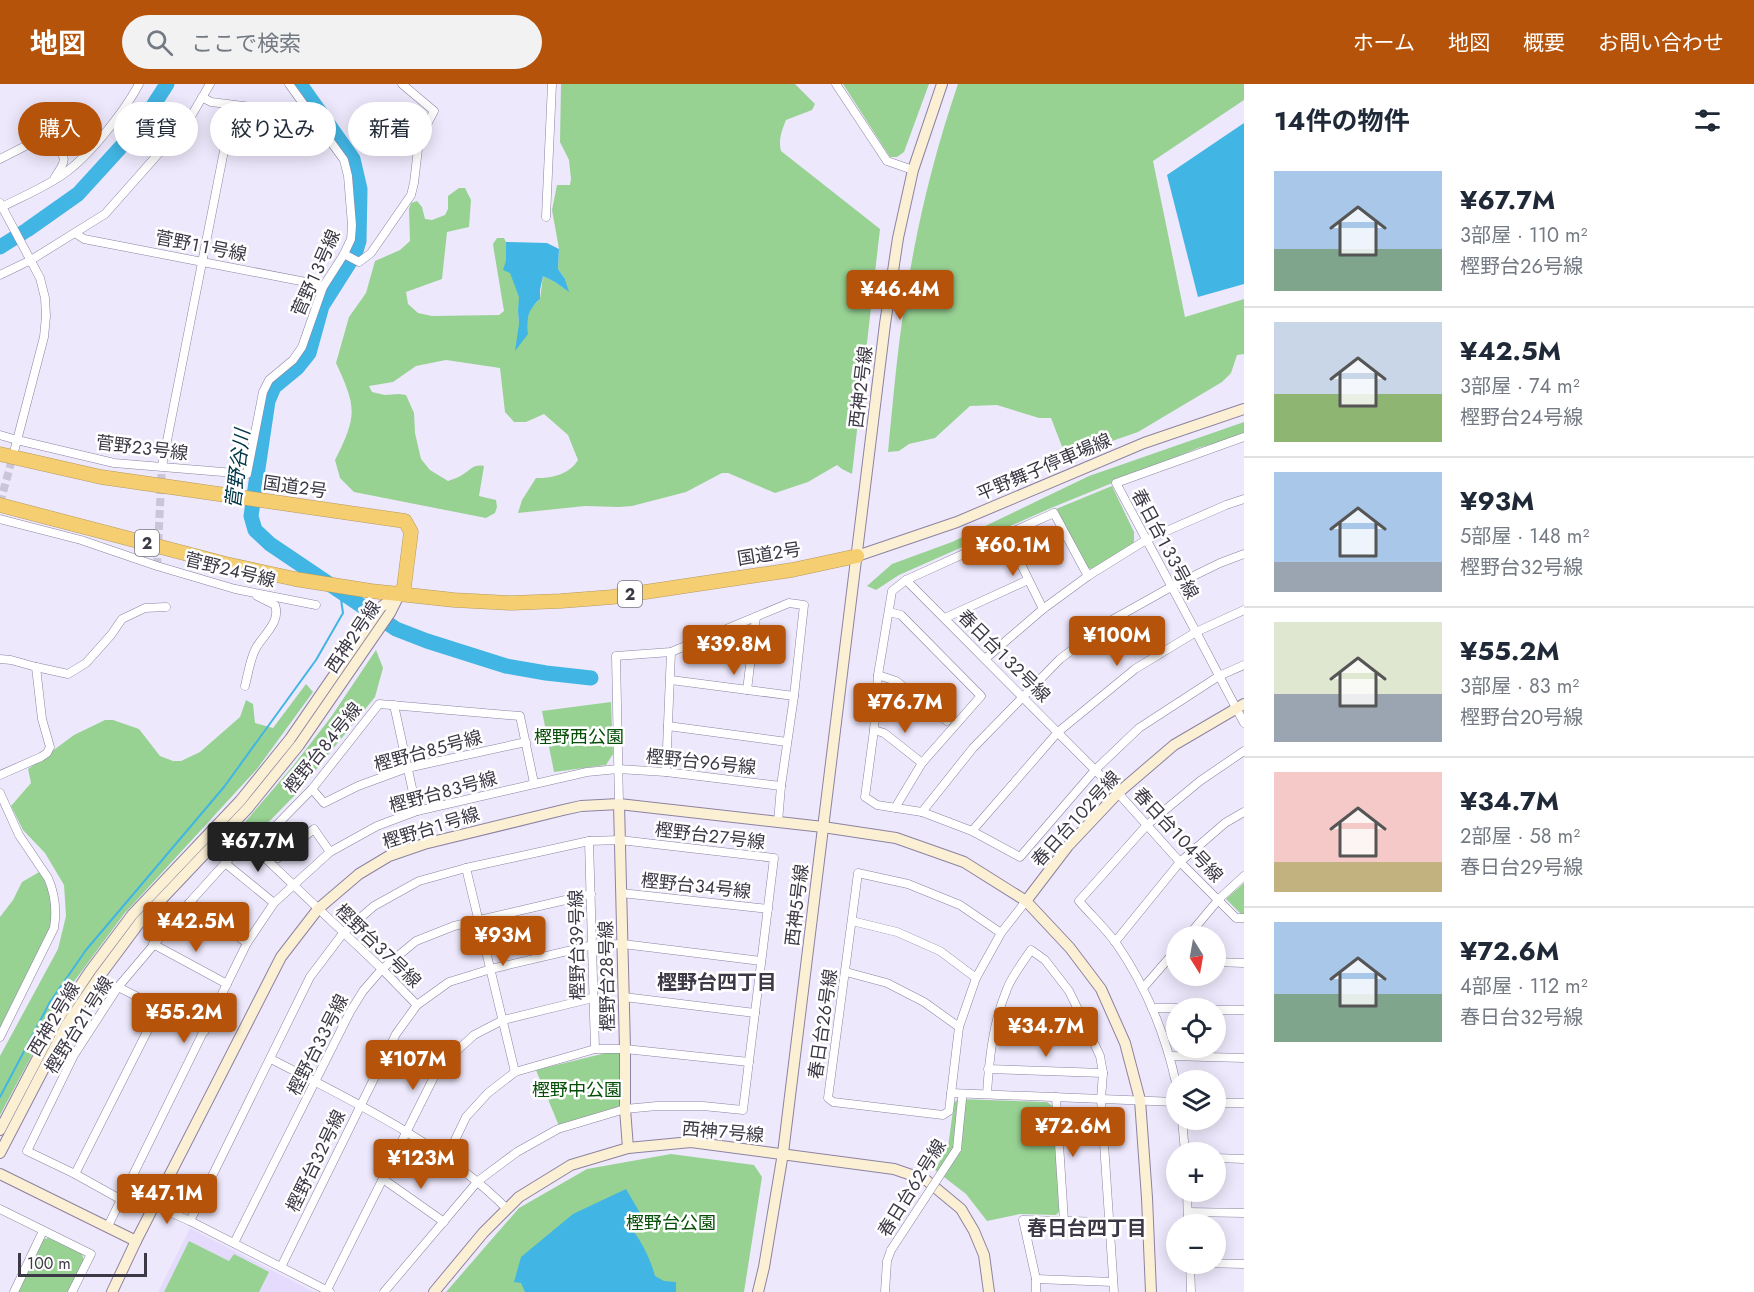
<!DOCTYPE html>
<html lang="ja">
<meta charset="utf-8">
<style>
body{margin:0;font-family:Jost,"Noto Sans JP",sans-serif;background:#f2f2f3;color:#1f2937;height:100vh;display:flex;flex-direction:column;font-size:22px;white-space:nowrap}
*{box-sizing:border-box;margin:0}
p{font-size:20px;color:#747a83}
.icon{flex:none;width:33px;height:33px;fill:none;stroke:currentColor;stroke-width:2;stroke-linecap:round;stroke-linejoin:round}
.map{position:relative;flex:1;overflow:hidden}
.sheet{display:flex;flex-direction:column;background:#fff;width:510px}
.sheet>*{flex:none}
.hud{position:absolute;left:18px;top:18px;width:570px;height:54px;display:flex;gap:12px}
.needle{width:39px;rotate:169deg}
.buttons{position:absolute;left:1166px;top:842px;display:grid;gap:12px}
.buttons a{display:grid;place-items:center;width:60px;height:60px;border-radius:50%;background:#fff;box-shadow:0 3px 15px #0003;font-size:30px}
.scale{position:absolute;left:18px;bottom:15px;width:129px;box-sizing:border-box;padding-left:6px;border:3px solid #3c3845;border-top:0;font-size:16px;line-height:21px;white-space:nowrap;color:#3c3845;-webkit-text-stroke:4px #fff;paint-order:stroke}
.price{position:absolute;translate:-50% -51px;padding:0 14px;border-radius:6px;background:#b45309;color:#fff;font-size:20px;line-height:39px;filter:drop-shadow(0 2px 3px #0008)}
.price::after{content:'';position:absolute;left:50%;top:36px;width:18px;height:14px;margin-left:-9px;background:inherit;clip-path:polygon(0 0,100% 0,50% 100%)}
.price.active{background:#222;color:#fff}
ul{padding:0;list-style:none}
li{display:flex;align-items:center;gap:18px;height:150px;padding:0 30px}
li+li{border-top:2px solid #e0e1e3}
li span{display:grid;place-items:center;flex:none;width:168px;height:120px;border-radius:0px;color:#555}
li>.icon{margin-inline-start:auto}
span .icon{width:72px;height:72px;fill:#fffc;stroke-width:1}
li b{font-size:26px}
h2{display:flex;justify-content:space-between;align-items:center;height:72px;padding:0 30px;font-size:26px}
.chip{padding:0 21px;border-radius:27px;background:#fff;box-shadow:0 3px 15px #0003;font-size:21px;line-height:54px}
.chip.active{background:#b45309;color:#fff}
header{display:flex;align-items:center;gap:36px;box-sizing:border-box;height:84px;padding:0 30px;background:#b45309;color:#fff}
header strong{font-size:28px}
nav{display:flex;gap:33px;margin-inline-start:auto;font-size:21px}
.search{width:420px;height:54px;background:#f2f2f3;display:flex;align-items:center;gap:15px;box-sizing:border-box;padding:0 21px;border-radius:33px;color:#747a83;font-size:22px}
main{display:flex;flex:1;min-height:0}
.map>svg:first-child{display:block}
.built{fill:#e5dcfd}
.green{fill:#98d293}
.water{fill:#41b5e3}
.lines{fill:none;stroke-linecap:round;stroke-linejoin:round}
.stream{stroke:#41b5e3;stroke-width:2}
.river{stroke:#41b5e3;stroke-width:15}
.street-tunnel{stroke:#cac5d7;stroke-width:8;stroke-dasharray:8 4;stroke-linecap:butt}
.street-casing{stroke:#8c83a1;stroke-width:9}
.secondary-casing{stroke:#8c83a1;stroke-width:12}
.highway-casing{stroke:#b49a62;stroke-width:15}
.street{stroke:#fff;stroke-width:8}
.secondary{stroke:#fcf0d4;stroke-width:10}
.highway{stroke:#f5ce71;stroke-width:14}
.street-bridge-casing{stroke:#8c83a1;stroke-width:9;stroke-linecap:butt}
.street-bridge{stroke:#fff;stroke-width:8}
.labels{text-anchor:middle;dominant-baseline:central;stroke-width:5;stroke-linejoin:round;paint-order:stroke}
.shield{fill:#fff;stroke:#76747d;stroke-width:1.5}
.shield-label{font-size:16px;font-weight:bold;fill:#3c3845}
.street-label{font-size:18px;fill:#3c3845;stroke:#fff}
.park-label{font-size:18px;fill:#044e05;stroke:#fff}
.water-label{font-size:20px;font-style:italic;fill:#003648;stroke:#fff}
.neighbourhood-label{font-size:20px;font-weight:bold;fill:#3c3845;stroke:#fff}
</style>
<header>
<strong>地図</strong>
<div class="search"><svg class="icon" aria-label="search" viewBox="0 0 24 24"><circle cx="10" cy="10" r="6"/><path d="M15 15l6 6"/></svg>ここで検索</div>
<nav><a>ホーム</a><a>地図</a><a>概要</a><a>お問い合わせ</a></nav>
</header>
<main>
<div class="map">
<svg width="1244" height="1208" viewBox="0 0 1244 1208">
<rect width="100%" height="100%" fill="#eee8fc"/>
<polygon class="built" points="190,1144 314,1208 158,1208"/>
<g class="green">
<path d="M561,0H795L815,20L812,26L786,36C782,46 778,56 781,67L880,145L852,390L842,385L837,381L808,398L775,409L728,389H722L686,408L632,422L619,423L585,422L518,429L522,416L536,394C550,395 570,390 578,376L568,351L544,330L526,338H514L505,328L500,284L446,276L416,282L393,298L369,302L372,308L385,311L399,310L406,311L414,329L415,349L421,375L430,386L448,397C452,395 458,394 462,391C471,386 473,380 484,382L479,412L496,416L497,423L495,429L486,434L354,408L340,394L335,376C357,332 357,324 336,279L349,233L366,209L375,177L400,166L410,157L409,125L411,119L417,117L422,123L425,135L432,136L445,131L448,125V112L459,104H465L471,116L469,143L447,148L442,195L406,208L408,220L418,229L432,232L499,231L504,227L494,167L493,160L497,154H504L506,158V177L520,213L518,227L519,240L528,250L527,236L530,225L540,215L543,192L555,198L568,207L565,195L558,185L559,165L552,126L557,101H570L571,95L569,76L560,58Z"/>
<polygon points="843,0 929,0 904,68 897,73 890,73"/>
<path d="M958,0H1244V16L1153,77L1185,233L1244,215V270L1237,271L1231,289L1222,298L1138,348L1066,373L1051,334H1039L997,321L970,322L935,354L909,360L899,367L888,368C893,318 897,267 905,218C916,144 934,70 958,0Z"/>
<polygon points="1244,338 1244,351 1198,364 1051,424 899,491 876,506 867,502 892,480 952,458 1089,392"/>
<polygon points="1112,402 1134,448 1134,459 1092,485 1088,484 1056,425"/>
<polygon points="376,566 383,584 375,613 297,709 252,755 240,744 293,682 331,633"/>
<polygon points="306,600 313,608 257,685 124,830 64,911 0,1031 0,972 58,865 66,832 64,801 45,769 23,746 11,722 31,699 28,685 74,651 105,636 113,636 139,645 160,672 173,677 181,677 200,668 240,633 246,616 253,620 255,639 273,644"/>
<polygon points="611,618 613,670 606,681 554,688 542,627"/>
<path d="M41,787C50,808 54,821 51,843L0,945V833L13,816L22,798Z"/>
<polygon points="1244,799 1244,830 1241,830 1226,815"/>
<polygon points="614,967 620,969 621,1020 616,1024 559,1042 536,986"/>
<polygon points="958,1015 1047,1018 1054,1023 1060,1127 1056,1131 1020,1130 987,1137 966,1110 935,1086 948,1063 954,1019"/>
<polygon points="671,1070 754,1081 762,1093 744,1208 446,1208 519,1124 587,1085"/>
<polygon points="49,1154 82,1170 84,1177 68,1208 18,1208 43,1155"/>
<polygon points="189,1157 229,1177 234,1170 269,1188 259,1208 164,1208"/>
</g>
<g class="water">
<polygon points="1244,39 1244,200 1198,213 1167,91"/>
<path d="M506,158L547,159L559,165L558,185L565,195L569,208L555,198L543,192L540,206V215C527,227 527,233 528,250L515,267L519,240L518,227L519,213L510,189L503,186L506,177Z"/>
<path d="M626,1105L643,1134L632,1145C643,1160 650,1174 655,1192L664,1197L676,1198V1208H525L521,1199L514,1198L521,1173L573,1130Z"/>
</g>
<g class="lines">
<polyline class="stream" points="0,1013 50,918 86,866 224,703 316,576 343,529 340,508"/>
<g class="river">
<polyline points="300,0 353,75 360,105 359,157 355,170 322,222 309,269 297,284 274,303 268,317 251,432 255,446 270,460 396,545 427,557 506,582 546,589 591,594"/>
<polyline points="0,163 27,146 78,110 140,42 167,0"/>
</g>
<g class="street-tunnel">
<polyline points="0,419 13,372"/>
<polyline points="157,482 162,382"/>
</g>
<defs>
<g id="street">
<polyline points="836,0 887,77 913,86"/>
<polyline points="202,13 211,18 310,30"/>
<path d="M0,75L45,52L52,55C65,74 69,73 55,93"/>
<polyline points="0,119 40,194 45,214 46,232 44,253 15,364"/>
<path d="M0,124C19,114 48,102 65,89C91,70 124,28 139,0"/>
<polyline points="546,133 552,0"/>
<polyline points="75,149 84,155 311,199 323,203"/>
<polyline points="344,170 359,178 371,169 411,111 414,99 419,56 434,27 402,0"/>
<polyline points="0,191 31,176 105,130 190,34 210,0"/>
<polyline points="0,351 17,356 114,379 247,390 263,308 269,296 293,276 302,263 323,203 344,170 351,155 352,141 348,92 344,76 289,0"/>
<polyline points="1244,353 1116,399 1196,548 1244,639"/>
<polyline points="162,382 233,21"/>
<polyline points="0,435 81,456 157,482 235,505 316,521"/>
<polyline points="1006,450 1043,525"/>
<polyline points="1244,470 1220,479 1171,503 1112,536 1060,575 973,664 922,728 972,747 1020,773 1095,686 1139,644 1219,592 1244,581"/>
<polyline points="1088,492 1054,429 906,496 1118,709 1180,778 1236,834 1244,834"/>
<polyline points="906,496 892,507 878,591 874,646 865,713 877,721 922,728"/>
<polyline points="889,528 901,531 981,612 922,679 895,724"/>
<polyline points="945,534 1028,496"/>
<polyline points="0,575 11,576 36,583 68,590 86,579 111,551 122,535 145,524 166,523"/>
<polyline points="985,575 1043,525 1088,492 1146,456 1226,421 1244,415"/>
<polyline points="878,591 896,597 947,637"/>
<polyline points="671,596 794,612"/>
<path d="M245,602C248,590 250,575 256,564C264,550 281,538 275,521L257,512"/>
<polyline points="747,606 756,533"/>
<polyline points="394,621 417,727"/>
<polyline points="668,642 787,658"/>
<polyline points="874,646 884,649 922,679"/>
<polyline points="666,688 671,568"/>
<polyline points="0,691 41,673 47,669 50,663 42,635 36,583"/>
<polyline points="312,705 324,719 358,702 407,684 526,658"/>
<path d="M0,709L19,751L48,794C55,810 57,826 54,844L0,953"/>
<polyline points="619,720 616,572 671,568 789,519 804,521 794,612 781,702 778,738"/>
<polyline points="972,747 1058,648 1135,585 1196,548 1244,526"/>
<polyline points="589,757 595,965"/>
<polyline points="330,768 314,745 278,774 261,757 312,705 379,620 520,632 534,699"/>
<polyline points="225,779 274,819"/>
<polyline points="466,784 515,988"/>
<polyline points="621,809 768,825"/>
<polyline points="190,818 247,859"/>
<polyline points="852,837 897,848 940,867 976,894"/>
<polyline points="1001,849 960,821 908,800 858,789 828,1014 833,1018 943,1031 949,1027 959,943 976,894 1001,849 1026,817"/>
<polyline points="1188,852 1219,815 1244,792"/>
<polyline points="1115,858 1180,778 1225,739 1244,728"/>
<polyline points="153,860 227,900"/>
<polyline points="1215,878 1244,879"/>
<polyline points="846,888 887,899 924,918 959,943"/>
<polyline points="118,903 205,947"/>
<polyline points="1143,904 1176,866"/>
<polyline points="624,913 755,929"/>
<polyline points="1152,924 1176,924"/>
<polyline points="1215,926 1244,926"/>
<polyline points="997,940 1087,944"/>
<polyline points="1170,972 1244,974"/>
<path d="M271,975C354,1018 440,1058 507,1125"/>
<polyline points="988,985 1103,989"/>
<path d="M1176,999C1165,949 1145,901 1116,859C1105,844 1091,831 1079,817L1147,741L1200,697L1244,667"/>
<polyline points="951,1009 1176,1018"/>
<path d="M987,1010C989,976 993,938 1007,905C1012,892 1023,878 1031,866L1045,876L1069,907L1087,944L1100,972L1103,989L1101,1015L1114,1208"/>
<polyline points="1056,1013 1064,1137"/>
<polyline points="1215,1019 1244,1019"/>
<polyline points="1182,1035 1185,1068"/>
<polyline points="957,1065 962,1015"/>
<polyline points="1215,1074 1244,1075"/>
<polyline points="446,1075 466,1033 488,1009 515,988 595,965 625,965 749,978"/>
<polyline points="75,1090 159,924"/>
<polyline points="383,1095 444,1138"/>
<polyline points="1187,1107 1188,1140"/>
<polyline points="120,1115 75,1090 27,1067 74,971 118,903 190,818 246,756 382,885 417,921"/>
<polyline points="154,1121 190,1137 330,1208"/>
<polyline points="0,1125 91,1170 72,1208"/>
<polyline points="1188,1128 1244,1129"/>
<polyline points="190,1137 310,893 344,848 374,822 419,797 466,784 589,757 620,756 774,774 743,1026 703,1022 657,1022 625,1025 558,1045 517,1068 478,1097 384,1208"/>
<polyline points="108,1142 247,859 274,819 330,768 377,742 417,727 587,688 618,685 666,688 781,702"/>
<polyline points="234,1159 350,928 363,907 382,885 416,857 454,842 591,810"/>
<polyline points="1190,1179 1191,1208"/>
<polyline points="1199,1179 1244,1180"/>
<polyline points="281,1183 396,950 417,921 449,898 491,885 593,861 623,860 761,877"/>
<polyline points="1036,1195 1113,1198"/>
<polyline points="327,1206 439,983 474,951 503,936 593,914"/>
<polyline points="14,1208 43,1147"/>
<polyline points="885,1208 887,1177 891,1166"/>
<polyline points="1036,1208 1036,1195 1023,1136 1110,1138"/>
</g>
<g id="secondary">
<polyline points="857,472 957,438 1144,359 1244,325"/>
<polyline points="619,720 625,965 625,1025 628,1064"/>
<polyline points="1026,817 1068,762 1118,709 1174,661 1244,620"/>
<polyline points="0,1046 58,935 90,887 132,831 240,717 290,655 381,523 399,510"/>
<polyline points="0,1069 67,940 99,893 140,838 248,724 299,661 390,529 400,509"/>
<polyline points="0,1090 136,1157"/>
<polyline points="112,1208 136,1157 281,873 318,825 359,790 389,772 424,760 563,726 581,722 619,720 823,743 896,754 964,778 1026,817 1070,864 1101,905 1125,959 1140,1016 1147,1114 1151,1208"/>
<polyline points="434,1208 483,1149 519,1113 571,1081 628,1064 691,1058 894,1085 926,1096 961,1125 974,1147 984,1171 989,1208"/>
<polyline points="758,1208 764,1183 783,1069 885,240 898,154 913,86 942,0"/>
</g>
<g id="highway">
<polyline points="0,370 101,393 405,437 411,448 404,503 400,509"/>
<polyline points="0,421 226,480 295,495 371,507 454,516 511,519 561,517 612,513 792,486 857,472"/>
</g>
</defs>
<use href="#street" class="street-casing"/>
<use href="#secondary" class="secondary-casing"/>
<use href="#highway" class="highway-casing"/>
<use href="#street" class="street"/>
<use href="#secondary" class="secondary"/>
<use href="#highway" class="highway"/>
<defs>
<polyline id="street-bridge" points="891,1166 957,1065"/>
</defs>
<use href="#street-bridge" class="street-bridge-casing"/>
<use href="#street-bridge" class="street-bridge"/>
</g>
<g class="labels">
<g class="shield">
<rect x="135" y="446" width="24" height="26" rx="4.5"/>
<rect x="618" y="497" width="24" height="26" rx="4.5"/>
</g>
<g class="shield-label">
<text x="147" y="459">2</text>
<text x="630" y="510">2</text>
</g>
<g class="street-label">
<text transform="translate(201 162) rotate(11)">菅野１１号線</text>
<text transform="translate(316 189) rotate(-66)">菅野１３号線</text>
<text transform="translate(861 303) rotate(-83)">西神２号線</text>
<text transform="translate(142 364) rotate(7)">菅野２３号線</text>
<text transform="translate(1044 383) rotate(-23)">平野舞子停車場線</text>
<text transform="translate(295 403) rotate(8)">国道2号</text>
<text transform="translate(1165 460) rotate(62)">春日台１３３号線</text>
<text transform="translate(769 470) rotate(-9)">国道2号</text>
<text transform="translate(230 486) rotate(14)">菅野２４号線</text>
<text transform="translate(353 553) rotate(-56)">西神２号線</text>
<text transform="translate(1004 572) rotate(45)">春日台１３２号線</text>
<text transform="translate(323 664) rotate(-51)">樫野台８４号線</text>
<text transform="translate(428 667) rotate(-15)">樫野台８５号線</text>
<text transform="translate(701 678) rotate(6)">樫野台９６号線</text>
<text transform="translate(443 708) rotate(-15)">樫野台８３号線</text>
<text transform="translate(1076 735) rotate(-48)">春日台１０２号線</text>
<text transform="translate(431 744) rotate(-17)">樫野台１号線</text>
<text transform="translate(1178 751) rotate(47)">春日台１０４号線</text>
<text transform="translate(710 752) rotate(7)">樫野台２７号線</text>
<text transform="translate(696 802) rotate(6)">樫野台３４号線</text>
<text transform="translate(797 821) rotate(-83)">西神５号線</text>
<text transform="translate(577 861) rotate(-91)">樫野台３９号線</text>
<text transform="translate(378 862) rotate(44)">樫野台３７号線</text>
<text transform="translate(607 892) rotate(-91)">樫野台２８号線</text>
<text transform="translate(54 935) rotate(-59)">西神２号線</text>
<text transform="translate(823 940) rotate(-82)">春日台２６号線</text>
<text transform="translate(79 941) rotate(-58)">樫野台２１号線</text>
<text transform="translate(318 961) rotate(-63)">樫野台３３号線</text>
<text transform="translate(723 1048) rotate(5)">西神７号線</text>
<text transform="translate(316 1077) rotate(-64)">樫野台３２号線</text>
<text transform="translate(912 1104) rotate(-58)">春日台６２号線</text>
</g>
<g class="park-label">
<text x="579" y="653">樫野西公園</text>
<text x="577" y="1006">樫野中公園</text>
<text x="671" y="1139">樫野台公園</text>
</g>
<g class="water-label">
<text transform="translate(238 385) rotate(-83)">菅野谷川</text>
</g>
<g class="neighbourhood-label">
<text x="717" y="898">樫野台四丁目</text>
<text x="1087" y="1144">春日台四丁目</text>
</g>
</g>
</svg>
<div class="buttons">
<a><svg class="needle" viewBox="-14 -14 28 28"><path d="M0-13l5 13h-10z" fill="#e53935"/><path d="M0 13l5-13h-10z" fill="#747a83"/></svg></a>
<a><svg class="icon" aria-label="locate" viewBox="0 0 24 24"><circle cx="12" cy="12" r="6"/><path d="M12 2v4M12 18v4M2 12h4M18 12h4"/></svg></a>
<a><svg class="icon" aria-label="layers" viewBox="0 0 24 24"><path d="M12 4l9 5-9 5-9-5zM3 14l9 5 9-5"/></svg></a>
<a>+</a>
<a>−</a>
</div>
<div class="scale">100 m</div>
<b class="price" style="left:900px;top:237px">¥46.4M</b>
<b class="price" style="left:1013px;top:493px">¥60.1M</b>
<b class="price" style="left:1117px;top:583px">¥100M</b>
<b class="price" style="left:734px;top:592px">¥39.8M</b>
<b class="price" style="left:905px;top:650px">¥76.7M</b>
<b class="price active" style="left:258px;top:789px">¥67.7M</b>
<b class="price" style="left:196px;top:869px">¥42.5M</b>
<b class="price" style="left:503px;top:883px">¥93M</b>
<b class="price" style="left:184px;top:960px">¥55.2M</b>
<b class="price" style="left:1046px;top:974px">¥34.7M</b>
<b class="price" style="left:413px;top:1007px">¥107M</b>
<b class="price" style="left:1073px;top:1074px">¥72.6M</b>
<b class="price" style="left:421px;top:1106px">¥123M</b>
<b class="price" style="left:167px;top:1141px">¥47.1M</b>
<div class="hud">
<a class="chip active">購入</a>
<a class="chip">賃貸</a>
<a class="chip">絞り込み</a>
<a class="chip">新着</a>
</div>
</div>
<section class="sheet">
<h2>14件の物件<svg class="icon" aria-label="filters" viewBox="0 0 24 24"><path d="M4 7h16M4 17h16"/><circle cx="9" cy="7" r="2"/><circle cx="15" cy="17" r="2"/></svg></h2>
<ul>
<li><span style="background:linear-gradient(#a9c7e8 65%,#7fa58c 0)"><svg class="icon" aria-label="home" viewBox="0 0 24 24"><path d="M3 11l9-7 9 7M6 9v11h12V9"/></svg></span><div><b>¥67.7M</b><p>3部屋 · 110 m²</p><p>樫野台２６号線</p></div></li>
<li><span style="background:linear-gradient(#c9d6e8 60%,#8fb573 0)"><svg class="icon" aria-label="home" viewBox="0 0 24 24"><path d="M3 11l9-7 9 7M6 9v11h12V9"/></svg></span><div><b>¥42.5M</b><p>3部屋 · 74 m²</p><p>樫野台２４号線</p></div></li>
<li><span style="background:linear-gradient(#a9c7e8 75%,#9aa5b1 0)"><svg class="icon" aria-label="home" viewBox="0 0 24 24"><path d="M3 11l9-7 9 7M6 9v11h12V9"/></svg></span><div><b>¥93M</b><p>5部屋 · 148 m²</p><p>樫野台３２号線</p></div></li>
<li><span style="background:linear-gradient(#dfe7d0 60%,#9aa5b1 0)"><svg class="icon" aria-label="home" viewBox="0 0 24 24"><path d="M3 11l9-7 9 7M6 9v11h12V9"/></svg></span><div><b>¥55.2M</b><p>3部屋 · 83 m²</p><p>樫野台２０号線</p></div></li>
<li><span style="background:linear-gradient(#f6c9c9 75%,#c2b280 0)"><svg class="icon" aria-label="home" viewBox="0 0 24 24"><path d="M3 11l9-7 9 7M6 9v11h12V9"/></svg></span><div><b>¥34.7M</b><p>2部屋 · 58 m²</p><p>春日台２９号線</p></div></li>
<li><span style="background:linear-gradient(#a9c7e8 60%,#7fa58c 0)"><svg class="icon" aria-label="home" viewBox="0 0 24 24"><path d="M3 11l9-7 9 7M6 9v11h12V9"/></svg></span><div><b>¥72.6M</b><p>4部屋 · 112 m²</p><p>春日台３２号線</p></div></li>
</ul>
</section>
</main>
